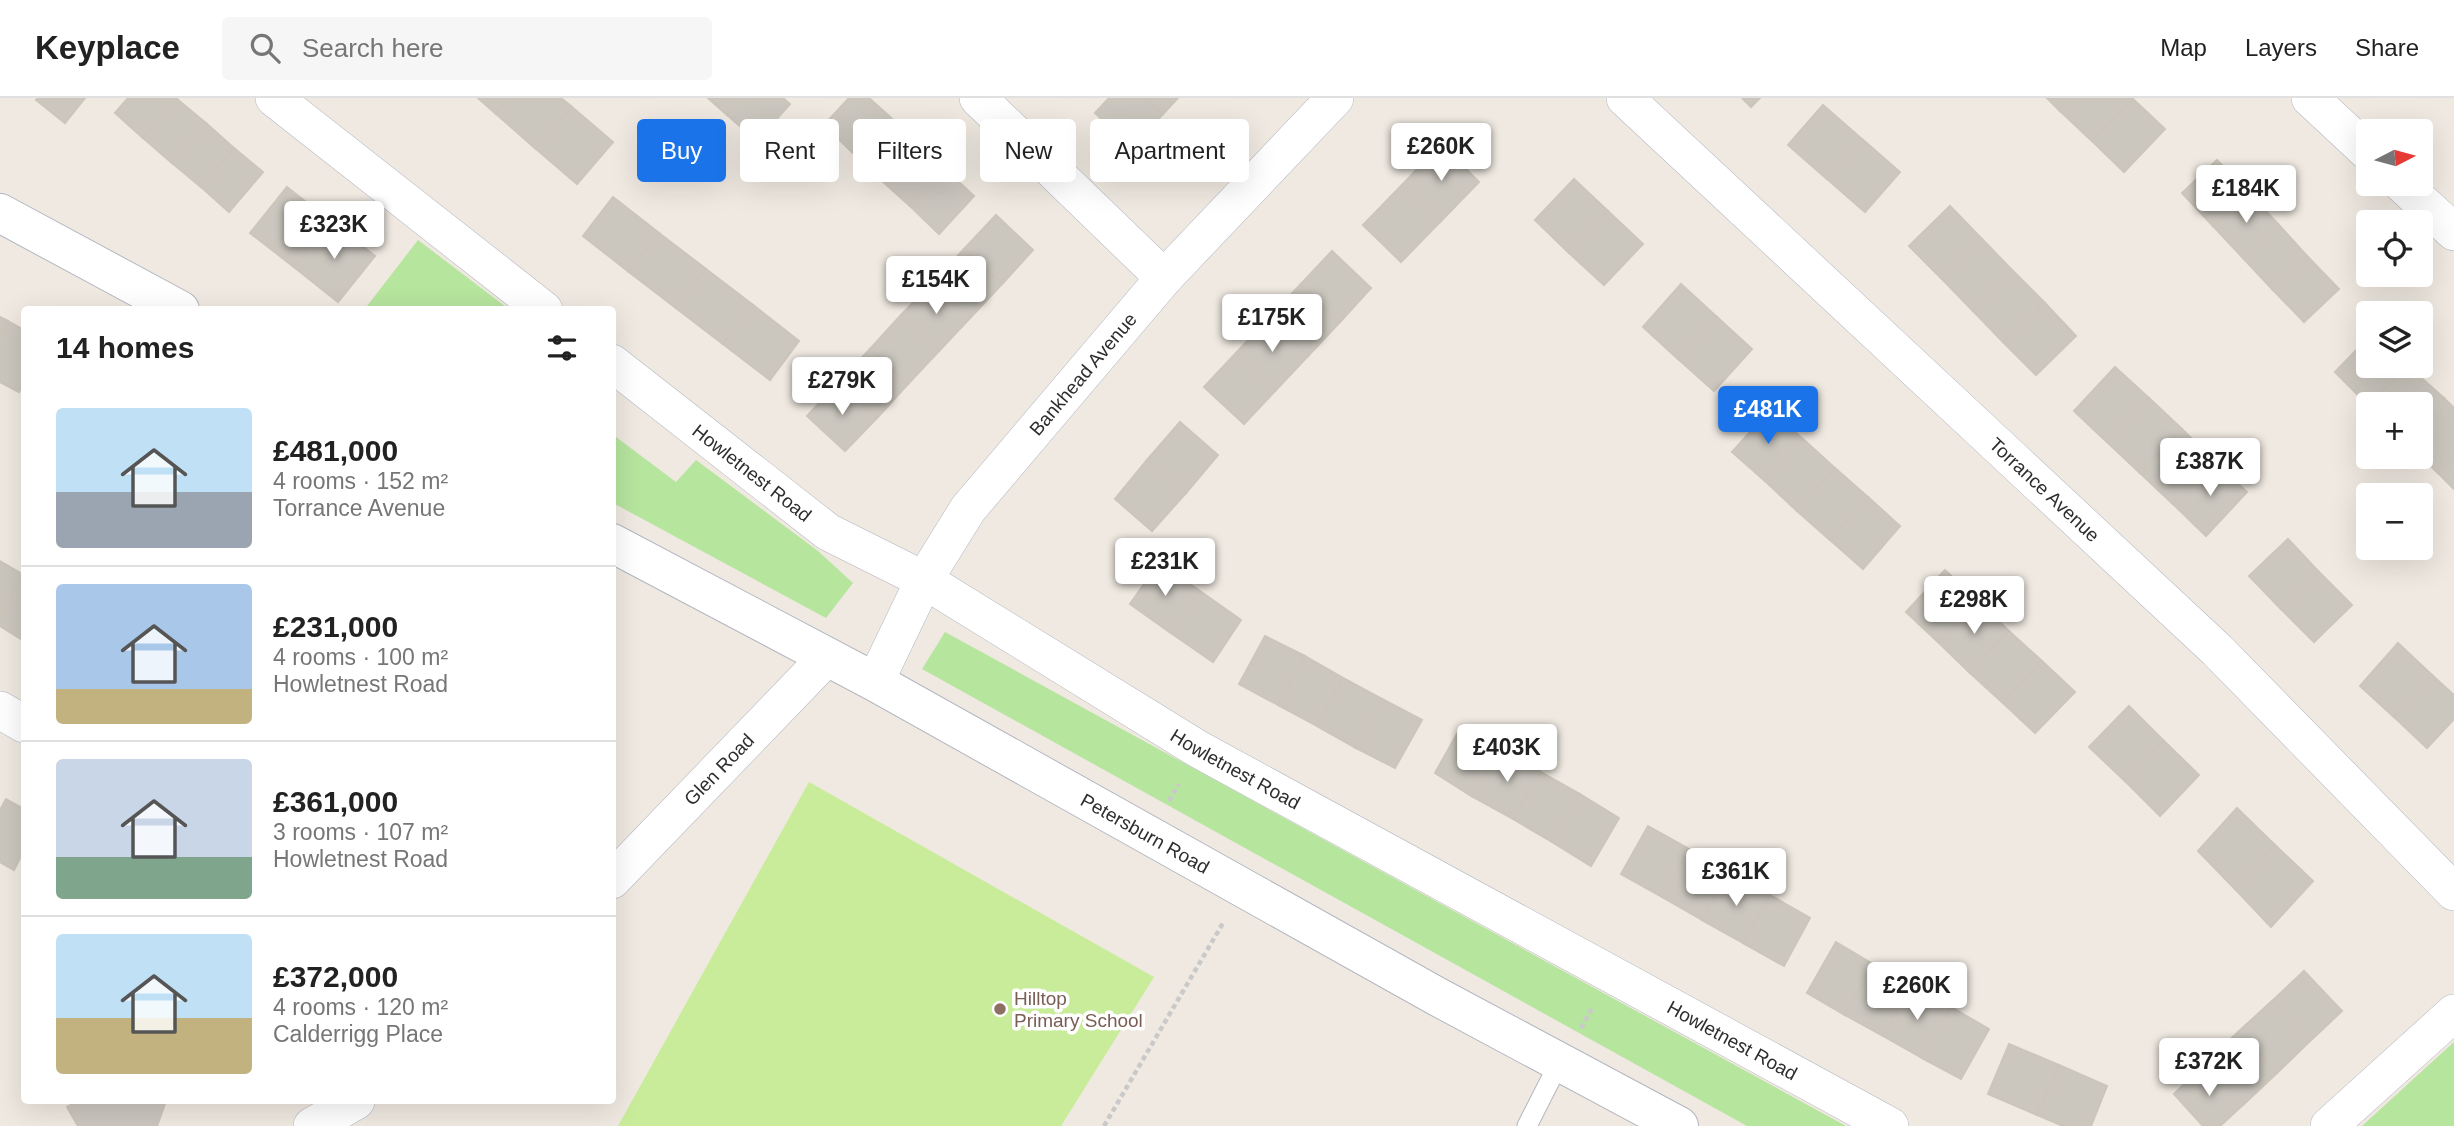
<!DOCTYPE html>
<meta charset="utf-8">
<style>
body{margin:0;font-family:Arial,sans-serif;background:#f6f6f6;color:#222;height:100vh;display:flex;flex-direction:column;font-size:26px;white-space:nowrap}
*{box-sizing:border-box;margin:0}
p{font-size:23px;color:#767676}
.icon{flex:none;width:38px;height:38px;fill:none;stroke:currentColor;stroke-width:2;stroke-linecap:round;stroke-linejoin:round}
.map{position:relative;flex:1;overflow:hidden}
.panel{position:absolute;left:21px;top:208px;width:595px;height:798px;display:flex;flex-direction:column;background:#fff;border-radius:7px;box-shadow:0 7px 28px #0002}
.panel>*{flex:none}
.banner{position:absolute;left:637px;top:21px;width:665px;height:63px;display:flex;gap:14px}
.needle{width:46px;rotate:84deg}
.tools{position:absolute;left:2356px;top:21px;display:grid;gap:14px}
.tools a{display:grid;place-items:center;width:77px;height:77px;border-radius:7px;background:#fff;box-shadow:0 7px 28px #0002;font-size:35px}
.price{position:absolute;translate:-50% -60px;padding:0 16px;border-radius:7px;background:#fff;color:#222;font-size:23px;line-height:46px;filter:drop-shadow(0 2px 4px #0008)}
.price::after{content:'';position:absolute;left:50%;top:42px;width:21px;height:16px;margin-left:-10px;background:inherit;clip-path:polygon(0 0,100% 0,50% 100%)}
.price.on{background:#1a73e8;color:#fff}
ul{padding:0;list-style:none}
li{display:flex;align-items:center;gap:21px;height:175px;padding:0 35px}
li+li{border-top:2px solid #e0e0e0}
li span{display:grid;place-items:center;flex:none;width:196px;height:140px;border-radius:7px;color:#555}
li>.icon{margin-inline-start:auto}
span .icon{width:84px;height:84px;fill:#fffc;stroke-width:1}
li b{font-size:30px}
h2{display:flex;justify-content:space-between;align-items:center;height:84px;padding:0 35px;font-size:30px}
.chip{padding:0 24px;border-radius:7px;background:#fff;box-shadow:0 7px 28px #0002;font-size:24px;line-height:63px}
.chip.on{background:#1a73e8;color:#fff}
header{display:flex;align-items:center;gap:42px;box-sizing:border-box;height:98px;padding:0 35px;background:#fff;border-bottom:2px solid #e0e0e0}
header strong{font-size:33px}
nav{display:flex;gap:38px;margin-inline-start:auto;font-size:24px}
.search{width:490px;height:63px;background:#f6f6f6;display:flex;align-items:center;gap:18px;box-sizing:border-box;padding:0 24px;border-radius:7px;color:#767676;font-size:26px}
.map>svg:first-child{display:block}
.green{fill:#b6e59e}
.pitch{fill:#c9ec9a}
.building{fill:#cbc7bf;stroke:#cbc5ba;stroke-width:2}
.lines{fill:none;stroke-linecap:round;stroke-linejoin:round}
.service-casing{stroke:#b4b7c1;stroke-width:21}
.minor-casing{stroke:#b4b7c1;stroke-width:38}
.secondary-casing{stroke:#b4b7c1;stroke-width:40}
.path{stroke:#c9c9c9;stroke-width:4.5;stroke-dasharray:5 3.5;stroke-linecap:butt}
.service{stroke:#fff;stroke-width:19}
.minor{stroke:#fff;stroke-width:37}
.secondary{stroke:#fff;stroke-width:38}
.education-dot{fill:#8d6e63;stroke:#fff;stroke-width:2.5}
.labels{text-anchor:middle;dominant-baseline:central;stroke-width:7;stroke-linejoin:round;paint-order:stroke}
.street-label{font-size:19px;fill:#2e2e2e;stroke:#fff}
.education-label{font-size:19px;fill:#785e54;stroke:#fff;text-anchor:start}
</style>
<header>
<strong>Keyplace</strong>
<div class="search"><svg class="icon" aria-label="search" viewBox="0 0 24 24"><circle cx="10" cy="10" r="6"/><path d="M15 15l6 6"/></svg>Search here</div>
<nav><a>Map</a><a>Layers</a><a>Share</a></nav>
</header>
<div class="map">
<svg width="2454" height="1028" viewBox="0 0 2454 1028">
<rect width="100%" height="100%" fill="#efe9e1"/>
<g class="green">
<polygon points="418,142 510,212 364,212"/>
<polygon points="612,336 676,384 696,362 818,453 853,485 826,520 613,405"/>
<polygon points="945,534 1846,1028 1747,1028 922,571"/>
<polygon points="2454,944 2454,1028 2362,1028"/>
</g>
<polygon class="pitch" points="809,684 1154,879 1061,1028 618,1028"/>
<g class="building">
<polygon points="38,0 85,0 65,25 36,2"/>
<polygon points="128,0 176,0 177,1 143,40 115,15"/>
<polygon points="478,0 509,0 496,16"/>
<polygon points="509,0 561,0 572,9 536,51 496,16"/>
<polygon points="708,0 742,0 727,17"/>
<polygon points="742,0 783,0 790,6 757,43 727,17"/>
<polygon points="849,0 869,0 888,17 852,54 824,27"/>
<polygon points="1109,0 1147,0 1163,16 1132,50 1095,15"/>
<polygon points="1147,0 1178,0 1163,16"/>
<polygon points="1742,0 1760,0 1751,9"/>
<polygon points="2047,0 2073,0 2060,13"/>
<polygon points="2073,0 2132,0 2133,1 2092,43 2060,13"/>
<polygon points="177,1 206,25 172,65 143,40"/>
<polygon points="2133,1 2165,31 2124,74 2092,43"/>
<polygon points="1823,7 1862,41 1827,81 1788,47"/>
<polygon points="572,9 613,44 577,86 536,51"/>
<polygon points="888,17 916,44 881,82 852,54"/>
<polygon points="206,25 234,50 201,89 172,65"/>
<polygon points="1862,41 1900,74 1865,114 1827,81"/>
<polygon points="916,44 945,71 910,108 881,82"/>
<polygon points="1441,46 1479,84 1440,124 1402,87"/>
<polygon points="234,50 263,74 229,114 201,89"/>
<polygon points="2217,62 2248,94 2213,128 2182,95"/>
<polygon points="945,71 974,98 939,136 910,108"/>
<polygon points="1574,81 1608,113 1569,155 1535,122"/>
<polygon points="1402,87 1440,124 1401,164 1363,127"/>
<polygon points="287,89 330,123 294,169 250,135"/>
<polygon points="2248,94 2278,126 2243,160 2213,128"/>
<polygon points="613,99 659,135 629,174 583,138"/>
<polygon points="1950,108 1982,141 1941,180 1909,148"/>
<polygon points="1608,113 1643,146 1604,187 1569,155"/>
<polygon points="996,117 1033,152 1002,186 964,151"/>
<polygon points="330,123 375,158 338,204 294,169"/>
<polygon points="2278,126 2308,159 2273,192 2243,160"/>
<polygon points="659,135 706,171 676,210 629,174"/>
<polygon points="1982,141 2013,173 1973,213 1941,180"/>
<polygon points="964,151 1002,186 971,219 933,184"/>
<polygon points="1332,153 1371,190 1340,224 1300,187"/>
<polygon points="2308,159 2339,191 2304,224 2273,192"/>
<polygon points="706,171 753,207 723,246 676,210"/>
<polygon points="2013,173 2045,205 2004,245 1973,213"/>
<polygon points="933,184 971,219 939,253 901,217"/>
<polygon points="1681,186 1717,219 1678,261 1643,229"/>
<polygon points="1300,187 1340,224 1308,258 1268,221"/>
<polygon points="2045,205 2076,238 2036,277 2004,245"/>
<polygon points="753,207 799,243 770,282 723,246"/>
<polygon points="901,217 939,253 908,286 870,251"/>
<polygon points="0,219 8,223 0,238"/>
<polygon points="1717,219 1752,251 1714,293 1678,261"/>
<polygon points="1268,221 1308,258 1276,292 1236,255"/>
<polygon points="8,223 24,232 24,283 19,294 0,284 0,238"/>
<polygon points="2368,240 2368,268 2408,268 2368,307 2335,274"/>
<polygon points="870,251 908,286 877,320 839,284"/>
<polygon points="1236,255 1276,292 1244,326 1204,289"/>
<polygon points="2408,268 2444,300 2420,324 2420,306 2371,306"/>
<polygon points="2115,269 2149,300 2107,344 2074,313"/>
<polygon points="839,284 877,320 845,353 807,318"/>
<polygon points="2149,300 2182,331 2140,375 2107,344"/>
<polygon points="2444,300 2454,310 2454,358 2438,375 2420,358 2420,324"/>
<polygon points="1770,312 1803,341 1765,383 1732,354"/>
<polygon points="1180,324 1218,357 1186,395 1147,362"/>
<polygon points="2182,331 2214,363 2173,406 2140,375"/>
<polygon points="1803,341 1835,370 1797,413 1765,383"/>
<polygon points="2454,358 2454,391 2438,375"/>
<polygon points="1147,362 1186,395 1152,433 1115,401"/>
<polygon points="2214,363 2247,394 2206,438 2173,406"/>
<polygon points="1835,370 1868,399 1830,442 1797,413"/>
<polygon points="1868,399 1900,428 1863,471 1830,442"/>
<polygon points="2288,441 2319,474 2281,511 2249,478"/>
<polygon points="0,463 24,477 0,519"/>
<polygon points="1159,465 1200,493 1171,535 1130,506"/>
<polygon points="1945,472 1977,502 1938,544 1906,514"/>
<polygon points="2319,474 2352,507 2314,544 2281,511"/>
<polygon points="24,477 24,543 0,528 0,519"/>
<polygon points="1200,493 1241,522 1213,564 1171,535"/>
<polygon points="1977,502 2009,533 1970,575 1938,544"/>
<polygon points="2009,533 2042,563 2003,605 1970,575"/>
<polygon points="1265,538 1305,558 1278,607 1239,586"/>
<polygon points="2398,545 2432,577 2394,619 2360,588"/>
<polygon points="1305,558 1343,580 1317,628 1278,607"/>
<polygon points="2042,563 2075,594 2035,635 2003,605"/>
<polygon points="2432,577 2454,597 2454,621 2427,650 2394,619"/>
<polygon points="1343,580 1382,601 1356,650 1317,628"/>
<polygon points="1382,601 1422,622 1395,670 1356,650"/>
<polygon points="2129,608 2164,643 2125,683 2089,649"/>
<polygon points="1462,627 1502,651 1473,699 1435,675"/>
<polygon points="2164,643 2199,677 2160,718 2125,683"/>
<polygon points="1502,651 1541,674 1513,721 1473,699"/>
<polygon points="1541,674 1580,696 1552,744 1513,721"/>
<polygon points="1580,696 1619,720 1591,768 1552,744"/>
<polygon points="6,701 24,711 24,752 14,772 0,764 0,712"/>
<polygon points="2237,710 2275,747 2235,791 2198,753"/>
<polygon points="1648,728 1689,751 1662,799 1621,776"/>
<polygon points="2275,747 2313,783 2271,829 2235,791"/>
<polygon points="1689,751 1729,774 1702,822 1662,799"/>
<polygon points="1729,774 1770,797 1743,845 1702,822"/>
<polygon points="1770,797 1810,820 1784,868 1743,845"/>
<polygon points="1836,844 1873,866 1845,917 1807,895"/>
<polygon points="1873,866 1912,888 1883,938 1845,917"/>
<polygon points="2304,873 2342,913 2309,944 2272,903"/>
<polygon points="1912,888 1951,909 1922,960 1883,938"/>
<polygon points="2272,903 2309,944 2277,975 2238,934"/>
<polygon points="1951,909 1989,931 1961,981 1922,960"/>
<polygon points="2238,934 2277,975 2244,1006 2206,965"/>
<polygon points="2009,946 2059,967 2037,1017 1988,996"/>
<polygon points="2206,965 2244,1006 2220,1028 2203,1028 2174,996"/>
<polygon points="2059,967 2107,988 2091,1028 2063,1028 2037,1017"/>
<polygon points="79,1003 166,1003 157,1028 78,1028 67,1009"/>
</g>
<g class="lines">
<defs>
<polyline id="service" points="1527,1028 1560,963"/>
<g id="minor">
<polyline points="274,0 544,212"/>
<polyline points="978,0 1164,180"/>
<path id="s1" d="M1625,0L2217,552L2454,794"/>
<polyline points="2310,0 2368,54"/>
<polyline points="2402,86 2454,134"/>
<path id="s2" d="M612,265L828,434L924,482L1198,651L1890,1028"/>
<path id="s3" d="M875,584L924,482L968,411L1164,180L1335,0"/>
<polyline points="0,612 24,626"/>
<path id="s4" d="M612,782L826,560"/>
<polyline points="312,1028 356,1003"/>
<polyline points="2329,1028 2454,915"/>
</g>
<g id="secondary">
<polyline points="0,115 180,212"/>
<path id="s5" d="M612,445L875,584L1438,899L1679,1028"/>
</g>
</defs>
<use href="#service" class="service-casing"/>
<use href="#minor" class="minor-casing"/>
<use href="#secondary" class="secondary-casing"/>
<g class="path">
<polyline points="1169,703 1179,686"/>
<polyline points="1581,930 1592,910"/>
<polyline points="1104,1028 1223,825"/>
</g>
<use href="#service" class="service"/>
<use href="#minor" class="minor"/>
<use href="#secondary" class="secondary"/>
</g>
<circle class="education-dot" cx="1000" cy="911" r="7"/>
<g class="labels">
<g class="street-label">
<text stroke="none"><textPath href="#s3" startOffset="374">Bankhead Avenue</textPath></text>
<text stroke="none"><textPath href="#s2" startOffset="178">Howletnest Road</textPath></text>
<text stroke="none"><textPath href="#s1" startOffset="574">Torrance Avenue</textPath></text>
<text stroke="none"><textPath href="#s4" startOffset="154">Glen Road</textPath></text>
<text stroke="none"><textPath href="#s2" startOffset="746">Howletnest Road</textPath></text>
<text stroke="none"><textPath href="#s5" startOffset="607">Petersburn Road</textPath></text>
<text stroke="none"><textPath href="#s2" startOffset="1312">Howletnest Road</textPath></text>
</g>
<g class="education-label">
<text x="1014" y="900">Hilltop<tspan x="1014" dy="22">Primary School</tspan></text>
</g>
</g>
</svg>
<div class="tools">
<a><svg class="needle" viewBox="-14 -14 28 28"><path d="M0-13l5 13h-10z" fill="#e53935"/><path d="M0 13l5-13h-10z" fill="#767676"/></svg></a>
<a><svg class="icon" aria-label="locate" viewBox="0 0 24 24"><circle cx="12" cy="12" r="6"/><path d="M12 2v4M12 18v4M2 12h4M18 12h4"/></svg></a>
<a><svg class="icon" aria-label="layers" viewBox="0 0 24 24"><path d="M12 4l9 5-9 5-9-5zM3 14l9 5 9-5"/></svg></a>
<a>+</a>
<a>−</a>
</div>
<b class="price" style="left:1441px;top:85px">£260K</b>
<b class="price" style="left:2246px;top:127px">£184K</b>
<b class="price" style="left:334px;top:163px">£323K</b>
<b class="price" style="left:936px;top:218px">£154K</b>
<b class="price" style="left:1272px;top:256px">£175K</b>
<b class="price" style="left:842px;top:319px">£279K</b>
<b class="price on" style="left:1768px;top:348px">£481K</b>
<b class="price" style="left:2210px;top:400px">£387K</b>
<b class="price" style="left:1165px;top:500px">£231K</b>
<b class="price" style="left:1974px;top:538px">£298K</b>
<b class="price" style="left:1507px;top:686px">£403K</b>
<b class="price" style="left:1736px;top:810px">£361K</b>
<b class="price" style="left:1917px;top:924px">£260K</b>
<b class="price" style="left:2209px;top:1000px">£372K</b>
<div class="banner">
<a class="chip on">Buy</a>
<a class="chip">Rent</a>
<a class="chip">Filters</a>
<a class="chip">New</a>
<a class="chip">Apartment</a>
</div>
<section class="panel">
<h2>14 homes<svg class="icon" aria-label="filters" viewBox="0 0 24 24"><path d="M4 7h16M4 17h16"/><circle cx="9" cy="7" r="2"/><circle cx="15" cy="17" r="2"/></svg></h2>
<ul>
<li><span style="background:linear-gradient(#bfe0f5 60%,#9aa5b1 0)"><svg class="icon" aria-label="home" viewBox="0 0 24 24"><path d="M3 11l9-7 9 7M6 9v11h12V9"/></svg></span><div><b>£481,000</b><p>4 rooms · 152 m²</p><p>Torrance Avenue</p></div></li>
<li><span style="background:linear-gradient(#a9c7e8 75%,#c2b280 0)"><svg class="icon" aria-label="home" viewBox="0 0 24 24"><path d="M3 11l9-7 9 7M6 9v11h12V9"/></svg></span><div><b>£231,000</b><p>4 rooms · 100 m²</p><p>Howletnest Road</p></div></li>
<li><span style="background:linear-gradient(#c9d6e8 70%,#7fa58c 0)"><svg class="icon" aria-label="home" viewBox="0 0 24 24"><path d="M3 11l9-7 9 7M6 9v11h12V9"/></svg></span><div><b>£361,000</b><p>3 rooms · 107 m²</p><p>Howletnest Road</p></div></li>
<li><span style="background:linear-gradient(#bfe0f5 60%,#c2b280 0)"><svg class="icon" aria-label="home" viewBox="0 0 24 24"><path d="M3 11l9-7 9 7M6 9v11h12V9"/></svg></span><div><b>£372,000</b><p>4 rooms · 120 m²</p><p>Calderrigg Place</p></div></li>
</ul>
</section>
</div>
